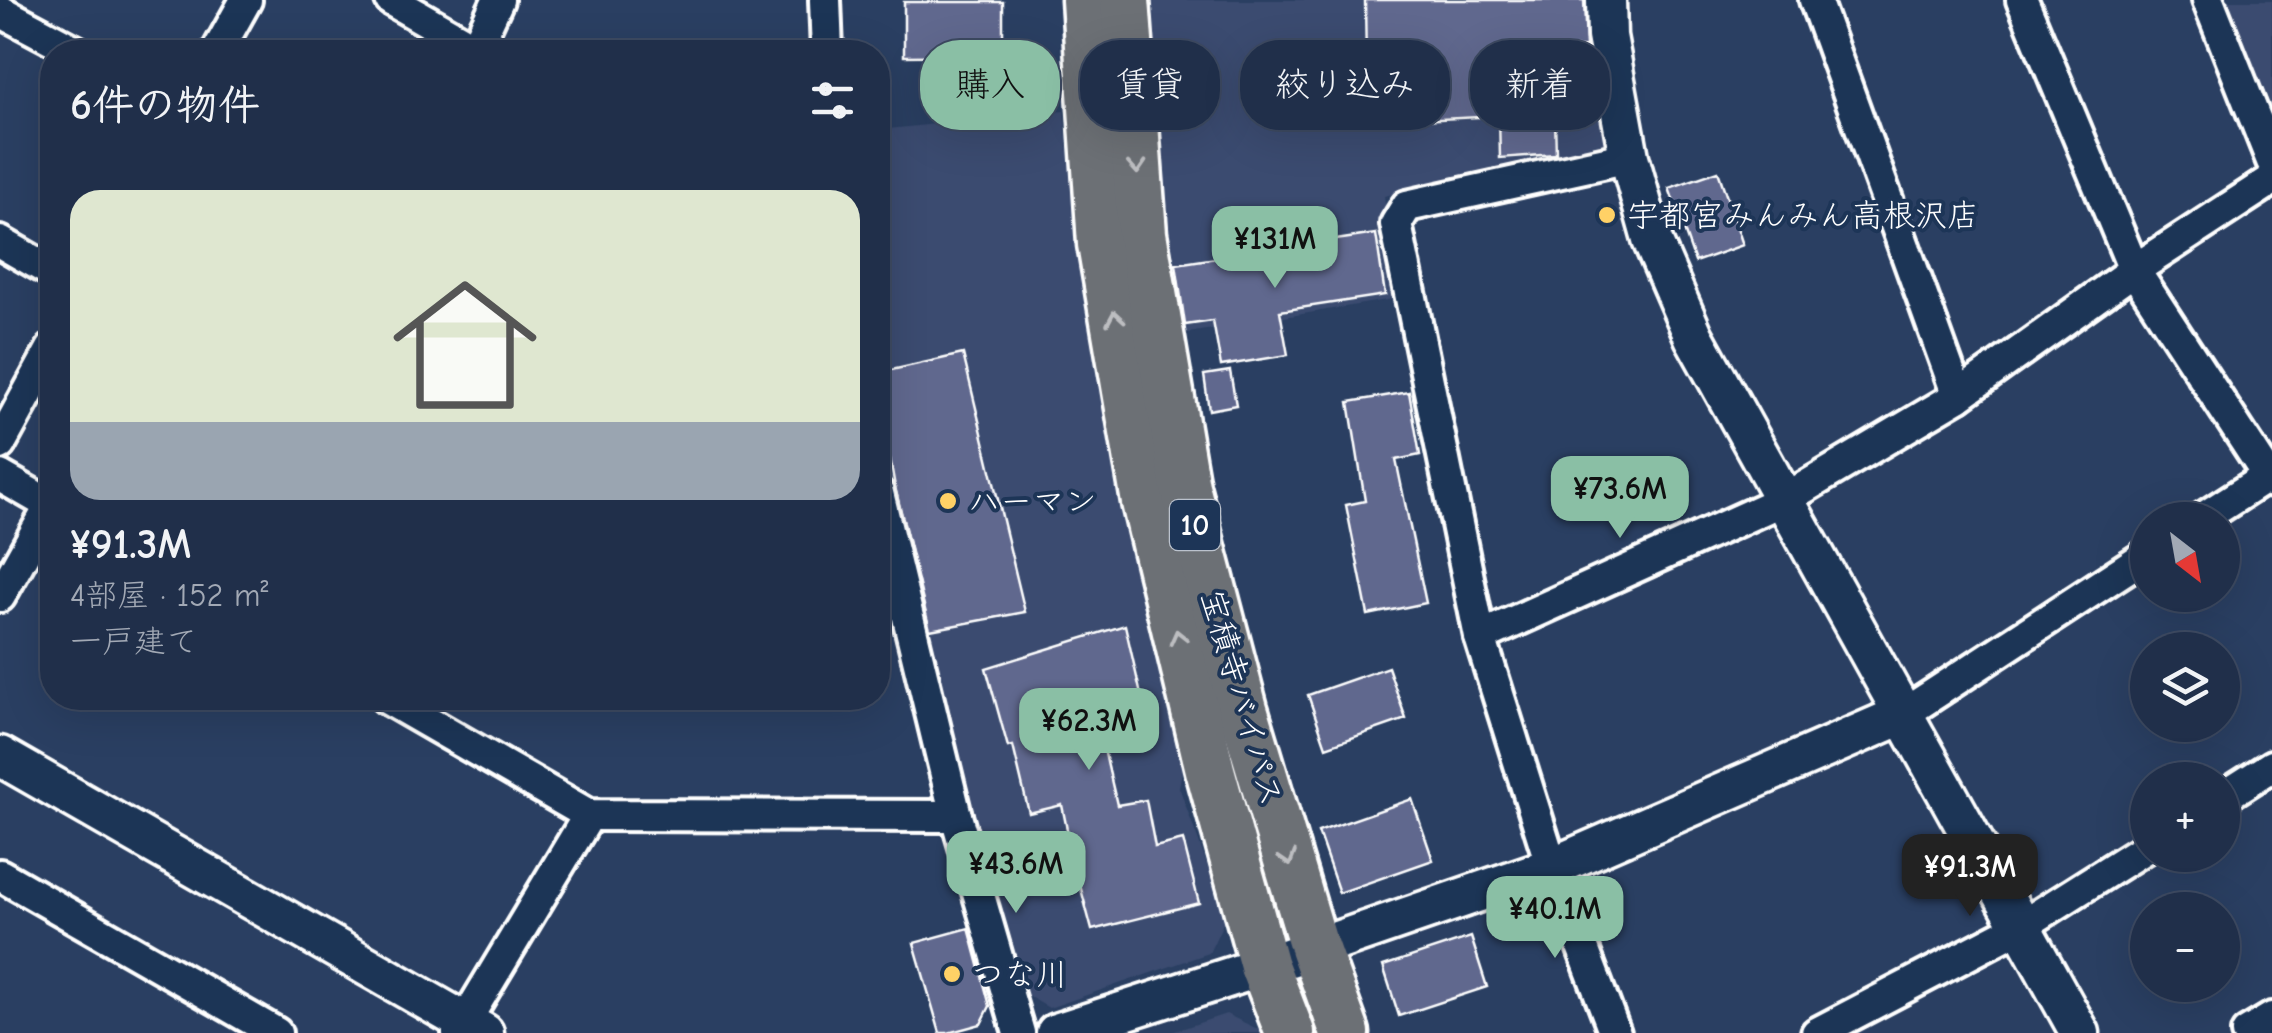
<!DOCTYPE html>
<html lang="ja">
<meta charset="utf-8">
<style>
body{margin:0;font-family:"Comic Neue","Klee One",sans-serif;background:#283751;color:#f1f3f6;height:100vh;display:flex;flex-direction:column;font-size:38px;white-space:nowrap}
*{box-sizing:border-box;margin:0}
p{font-size:32px;color:#a2a9b5}
.icon{flex:none;width:55px;height:55px;fill:none;stroke:currentColor;stroke-width:2;stroke-linecap:round;stroke-linejoin:round}
.map{position:relative;flex:1;overflow:hidden}
.details{position:absolute;left:40px;top:40px;width:850px;height:670px;display:flex;flex-direction:column;background:#202f4a;border-radius:40px;box-shadow:0 10px 40px #0002,0 0 0 2px #3d4a62}
.details>*{flex:none}
.guide{position:absolute;left:920px;top:40px;width:950px;height:90px;display:flex;gap:20px}
.needle{width:65px;rotate:149deg}
.tools{position:absolute;left:2130px;top:502px;display:grid;gap:20px}
.tools a{display:grid;place-items:center;width:110px;height:110px;border-radius:50%;background:#202f4a;box-shadow:0 10px 40px #0002,0 0 0 2px #3d4a62;font-size:50px}
.price{position:absolute;translate:-50% -85px;padding:0 22px;border-radius:20px;background:#8abfa5;color:#111;font-size:32px;line-height:65px;filter:drop-shadow(0 2px 5px #0008)}
.price::after{content:'';position:absolute;left:50%;top:60px;width:30px;height:22px;margin-left:-15px;background:inherit;clip-path:polygon(0 0,100% 0,50% 100%)}
.price.active{background:#222;color:#fff}
ul{padding:0;list-style:none}
li{display:grid;align-content:center;gap:20px;height:530px;padding:0 30px}
li+li{border-top:2px solid #3d4a62}
li span{display:grid;place-items:center;height:310px;border-radius:30px;color:#555}
li>.icon{margin-inline-start:auto}
span .icon{width:180px;height:180px;fill:#fffc;stroke-width:1}
li b{font-size:42px}
h2{display:flex;justify-content:space-between;align-items:center;height:120px;padding:0 30px;font-size:42px}
.tag{padding:0 35px;border-radius:40px;background:#202f4a;box-shadow:0 10px 40px #0002,0 0 0 2px #3d4a62;font-size:35px;line-height:90px}
.tag.active{background:#8abfa5;color:#111}
.map>svg:first-child{display:block}
.built{fill:#3a4b6f}
.building{fill:#60678e;stroke:#fff;stroke-width:2.5}
.lines{fill:none;stroke-linecap:round;stroke-linejoin:round}
.minor-casing{stroke:#fff;stroke-width:38}
.tertiary-casing{stroke:#fff;stroke-width:45}
.primary-casing{stroke:#fff;stroke-width:55}
.minor{stroke:#1d3557;stroke-width:30}
.tertiary{stroke:#1d3557;stroke-width:38}
.primary{stroke:#6c6f75;stroke-width:48}
.oneway{stroke:#bdbec1}
.poi-dot{fill:#ffd166;stroke:#1d3557;stroke-width:4}
.labels{text-anchor:middle;dominant-baseline:central;stroke-width:8;stroke-linejoin:round;paint-order:stroke}
.shield{fill:#1d3557;stroke:#bbc2cd;stroke-width:2.5}
.shield-label{font-size:30px;font-weight:bold;fill:#fff}
.poi-label{font-size:32px;fill:#fff;stroke:#1d3557;text-anchor:start}
.street-label{font-size:32px;fill:#fff;stroke:#1d3557}
</style>
<div class="map">
<svg width="2272" height="1033" viewBox="0 0 2272 1033">
<rect width="100%" height="100%" fill="#2a3f62"/>
<filter id="ink" filterUnits="userSpaceOnUse"><feTurbulence type="fractalNoise" baseFrequency=".01" numOctaves="2"/><feDisplacementMap in="SourceGraphic" scale="20" xChannelSelector="R" yChannelSelector="G"/><feConvolveMatrix kernelMatrix="1 2 1 2 8 2 1 2 1" color-interpolation-filters="sRGB"/></filter>
<g filter="url(#ink)">
<g class="built">
<polygon points="1146,0 1591,0 1611,135 1601,151 1384,196 1399,298 1182,334 1165,222"/>
<polygon points="2225,0 2272,0 2272,107"/>
<polygon points="1064,111 1078,250 1118,504 1183,765 1179,787 1226,917 1209,953 1049,1008 1028,996 967,819 878,448 878,130"/>
<polygon points="1226,1014 1266,1033 1169,1033"/>
</g>
<g class="building">
<polygon points="1365,0 1584,0 1586,47 1553,49 1556,154 1500,158 1499,116 1360,123 1357,65 1366,64"/>
<polygon points="904,2 1003,2 1003,55 904,56"/>
<polygon points="1718,171 1743,245 1695,262 1669,188"/>
<polygon points="1376,234 1385,295 1280,311 1288,355 1221,366 1213,321 1185,325 1176,264"/>
<polygon points="963,354 1025,612 930,630 895,487 878,390 878,373"/>
<polygon points="1230,371 1236,405 1209,410 1204,375"/>
<polygon points="1409,392 1420,455 1396,460 1426,603 1368,615 1346,505 1365,501 1349,402"/>
<polygon points="1125,625 1146,717 1099,728 1117,805 1146,800 1155,847 1183,840 1199,903 1092,930 1073,859 1062,805 1029,813 1013,746 1008,747 986,668"/>
<polygon points="1388,667 1406,719 1326,747 1308,695"/>
<polygon points="1412,799 1433,860 1339,893 1318,832"/>
<polygon points="969,928 990,1006 981,1024 948,1033 940,1033 914,943"/>
<polygon points="1471,937 1487,987 1399,1016 1383,966"/>
</g>
<g class="lines">
<defs>
<g id="minor">
<polyline points="391,0 476,49 488,52"/>
<polyline points="825,0 827,52"/>
<polyline points="1815,0 1958,396"/>
<polyline points="2022,0 2134,270 2272,482"/>
<polyline points="2208,0 2272,161"/>
<polyline points="0,11 77,52"/>
<polyline points="217,52 246,0"/>
<polyline points="474,52 498,0"/>
<polyline points="0,242 52,272"/>
<polyline points="0,444 52,349"/>
<polyline points="0,476 52,506"/>
<polyline points="878,493 956,816 1019,1033"/>
<polyline points="2200,520 2268,476"/>
<polyline points="0,596 51,505"/>
<polyline points="1480,637 1785,499 1958,396 2134,270 2272,180"/>
<polyline points="386,698 589,815 956,816"/>
<polyline points="1902,715 2148,554"/>
<polyline points="2222,798 2272,766"/>
<polyline points="0,875 276,1033"/>
<polyline points="458,1033 589,815"/>
<polyline points="1615,1033 1552,867 1480,637 1396,224 1407,206 1629,157"/>
<polyline points="1817,1033 2020,927 2148,846"/>
<polyline points="2247,1033 2272,1018"/>
</g>
<g id="tertiary">
<polyline points="1606,0 1607,36 1629,157 1652,240 1694,337 2080,1033"/>
<polyline points="0,756 484,1033"/>
<polyline points="1056,1033 1264,966 1552,867 1902,715"/>
</g>
<g id="primary">
<polyline points="1086,0 1102,244 1146,502 1210,770 1264,966 1290,1033"/>
<polyline points="1125,0 1142,234 1185,487 1243,709 1314,947 1345,1033"/>
</g>
</defs>
<use href="#minor" class="minor-casing"/>
<use href="#tertiary" class="tertiary-casing"/>
<use href="#primary" class="primary-casing"/>
<use href="#minor" class="minor"/>
<use href="#tertiary" class="tertiary"/>
<use href="#primary" class="primary"/>
</g>
<defs><path id="oneway-chevron" d="M-2-3.5L2.5 0L-2 3.5" fill="none" stroke-width="1.6" stroke-linecap="round" stroke-linejoin="round" transform="scale(2.5)"/></defs>
<g class="oneway">
<use href="#oneway-chevron" transform="translate(1137 167) rotate(86)"/>
<use href="#oneway-chevron" transform="translate(1115 318) rotate(-100)"/>
<use href="#oneway-chevron" transform="translate(1178 637) rotate(-104)"/>
<use href="#oneway-chevron" transform="translate(1288 859) rotate(73)"/>
</g>
</g>
<g class="poi-dot">
<circle cx="1607" cy="215" r="10"/>
<circle cx="948" cy="501" r="10"/>
<circle cx="952" cy="974" r="10"/>
</g>
<g class="labels">
<rect class="shield" x="1170" y="500" width="50" height="50" rx="8"/>
<g class="shield-label">
<text x="1195" y="525">10</text>
</g>
<g class="poi-label">
<text x="1627" y="215">宇都宮みんみん高根沢店</text>
<text x="968" y="501">ハーマン</text>
<text x="972" y="974">つな川</text>
</g>
<g class="street-label">
<text transform="translate(1242 698) rotate(74)">宝積寺バイパス</text>
</g>
</g>
</svg>
<div class="tools">
<a><svg class="needle" viewBox="-14 -14 28 28"><path d="M0-13l5 13h-10z" fill="#e53935"/><path d="M0 13l5-13h-10z" fill="#a2a9b5"/></svg></a>
<a><svg class="icon" aria-label="layers" viewBox="0 0 24 24"><path d="M12 4l9 5-9 5-9-5zM3 14l9 5 9-5"/></svg></a>
<a>+</a>
<a>−</a>
</div>
<b class="price" style="left:1275px;top:291px">¥131M</b>
<b class="price" style="left:1620px;top:541px">¥73.6M</b>
<b class="price" style="left:1089px;top:773px">¥62.3M</b>
<b class="price" style="left:1016px;top:916px">¥43.6M</b>
<b class="price active" style="left:1970px;top:919px">¥91.3M</b>
<b class="price" style="left:1555px;top:961px">¥40.1M</b>
<div class="guide">
<a class="tag active">購入</a>
<a class="tag">賃貸</a>
<a class="tag">絞り込み</a>
<a class="tag">新着</a>
</div>
<section class="details">
<h2>6件の物件<svg class="icon" aria-label="filters" viewBox="0 0 24 24"><path d="M4 7h16M4 17h16"/><circle cx="9" cy="7" r="2"/><circle cx="15" cy="17" r="2"/></svg></h2>
<ul>
<li><span style="background:linear-gradient(#dfe7d0 75%,#9aa5b1 0)"><svg class="icon" aria-label="home" viewBox="0 0 24 24"><path d="M3 11l9-7 9 7M6 9v11h12V9"/></svg></span><div><b>¥91.3M</b><p>4部屋 · 152 m²</p><p>一戸建て</p></div></li>
</ul>
</section>
</div>
